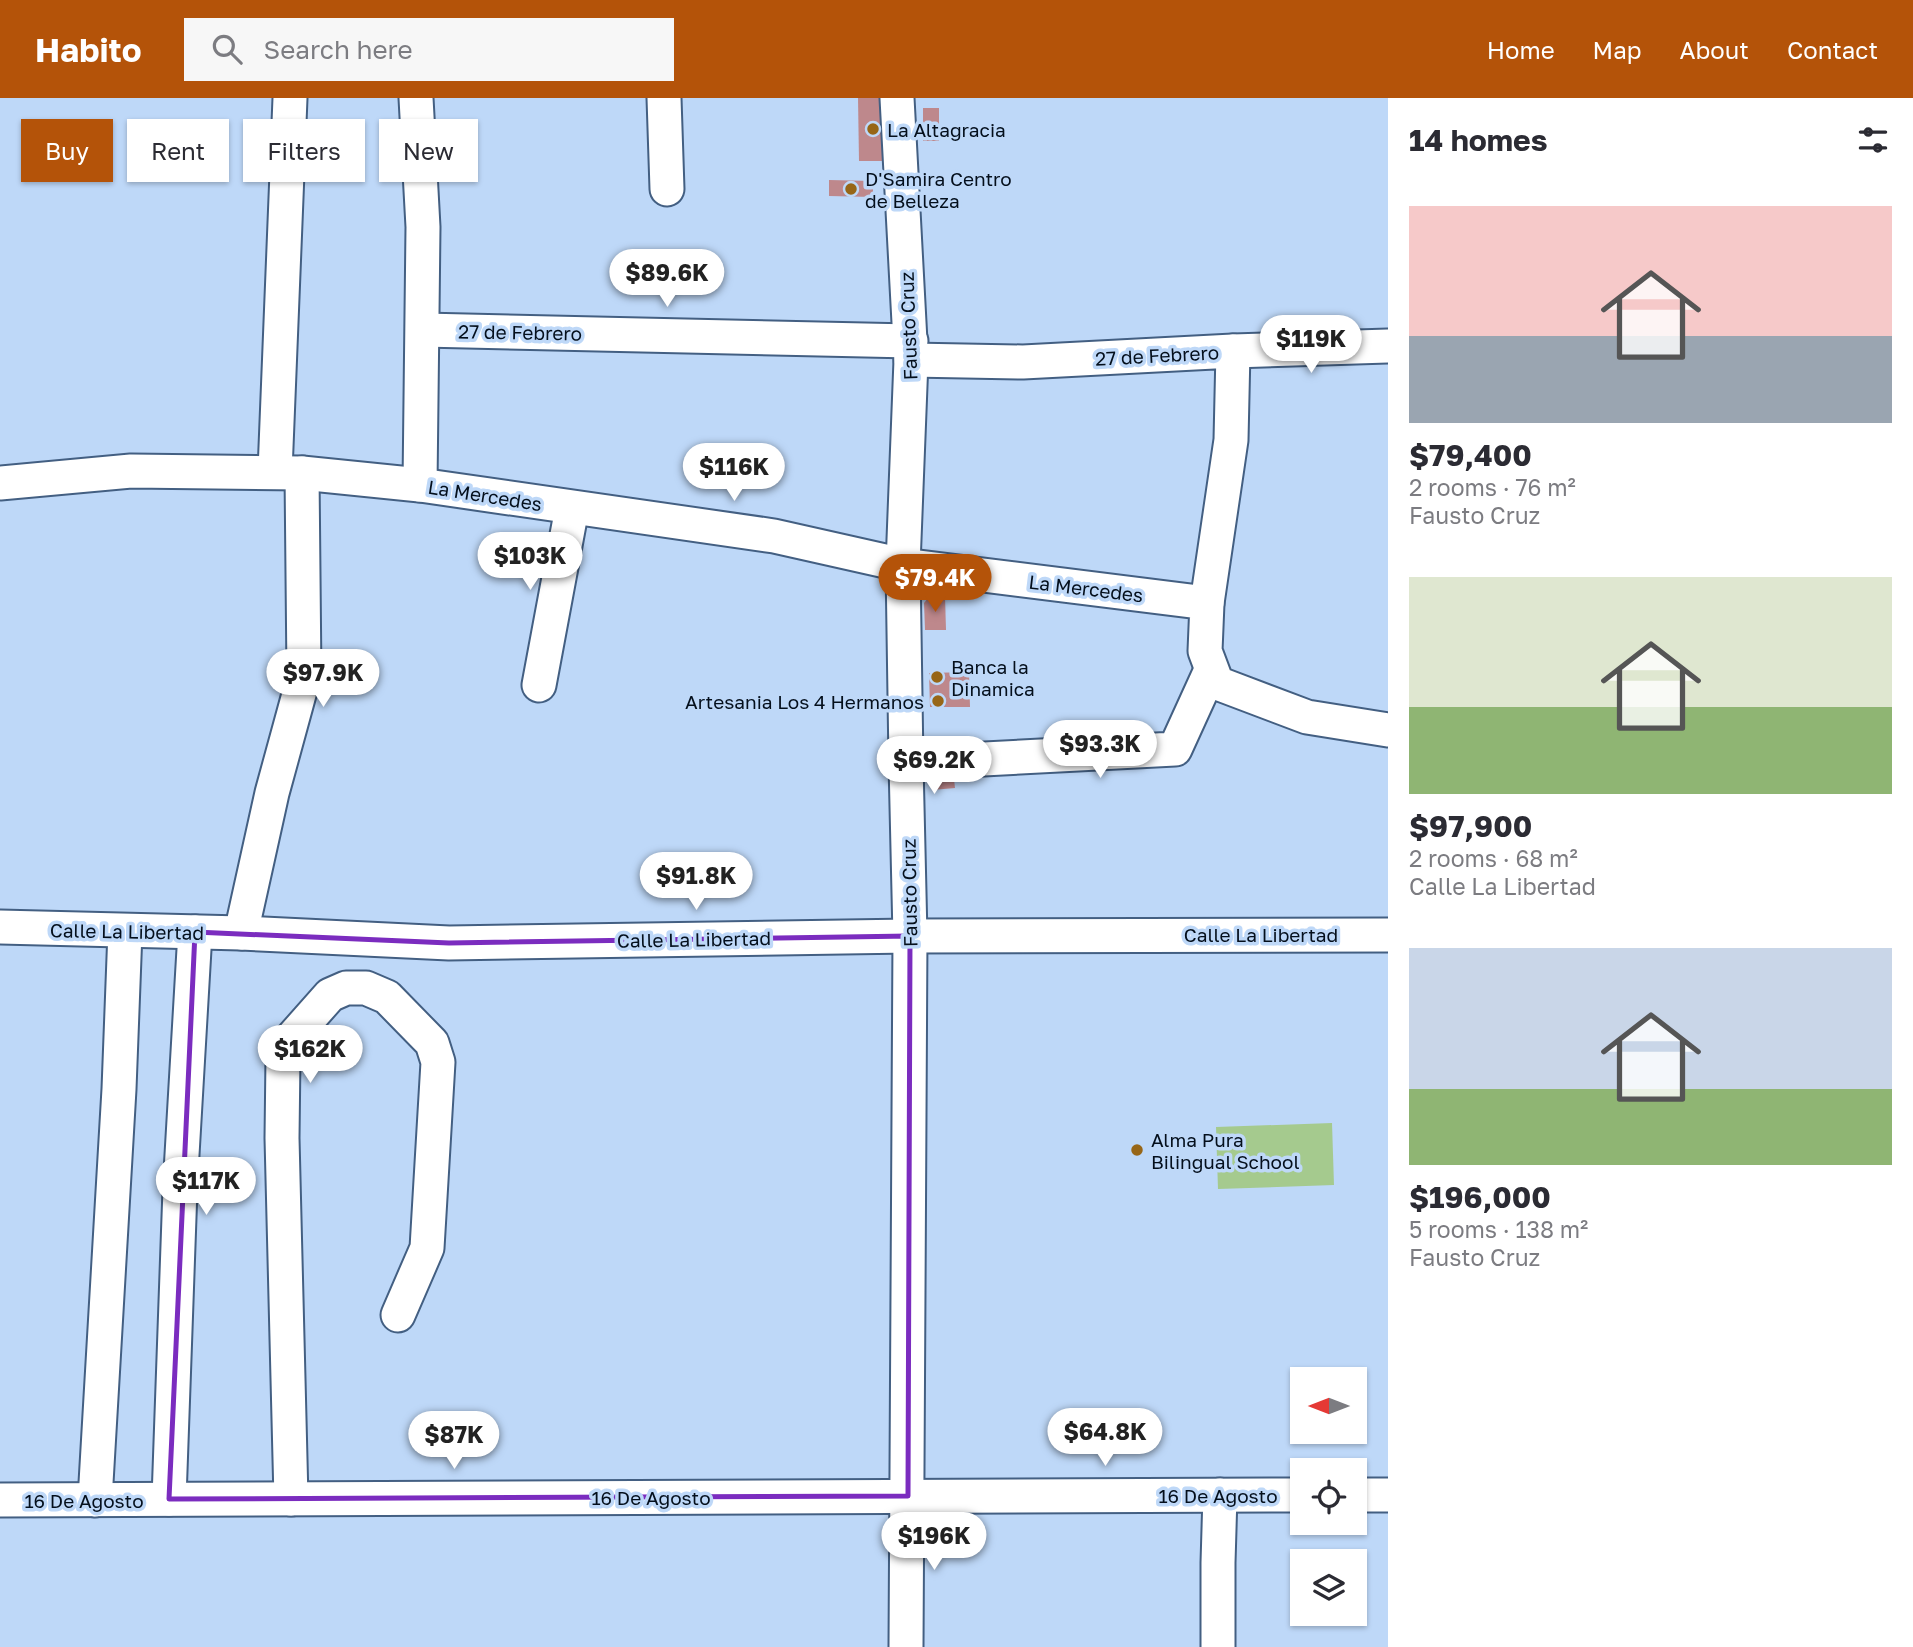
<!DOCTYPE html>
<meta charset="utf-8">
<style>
body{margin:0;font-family:"Golos Text",sans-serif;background:#f7f7f7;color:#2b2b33;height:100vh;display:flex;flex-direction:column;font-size:26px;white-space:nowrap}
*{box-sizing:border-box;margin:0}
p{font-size:23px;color:#7c7c81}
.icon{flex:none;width:38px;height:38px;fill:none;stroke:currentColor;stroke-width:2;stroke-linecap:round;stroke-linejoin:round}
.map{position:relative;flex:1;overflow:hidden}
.details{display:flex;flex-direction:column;background:#fff;width:525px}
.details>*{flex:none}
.hud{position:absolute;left:21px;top:21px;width:665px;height:63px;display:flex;gap:14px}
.needle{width:46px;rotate:270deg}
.buttons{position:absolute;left:1290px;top:1269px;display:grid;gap:14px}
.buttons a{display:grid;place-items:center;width:77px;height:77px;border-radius:0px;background:#fff;box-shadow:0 2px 5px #0004;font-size:35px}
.price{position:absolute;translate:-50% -60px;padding:0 16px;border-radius:24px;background:#fff;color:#222;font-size:23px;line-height:46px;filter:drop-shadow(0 2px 4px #0008)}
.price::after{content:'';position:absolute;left:50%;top:42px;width:21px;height:16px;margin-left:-10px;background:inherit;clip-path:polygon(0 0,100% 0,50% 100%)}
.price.current{background:#b45309;color:#fff}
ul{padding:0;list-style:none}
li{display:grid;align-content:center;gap:14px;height:371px;padding:0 21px}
li span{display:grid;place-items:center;height:217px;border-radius:0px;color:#555}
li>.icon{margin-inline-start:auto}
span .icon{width:126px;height:126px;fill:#fffc;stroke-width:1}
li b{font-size:30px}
h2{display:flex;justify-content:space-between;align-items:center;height:84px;padding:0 21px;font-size:30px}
.pill{padding:0 24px;border-radius:0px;background:#fff;box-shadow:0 2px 5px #0004;font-size:24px;line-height:63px}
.pill.current{background:#b45309;color:#fff}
header{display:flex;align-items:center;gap:42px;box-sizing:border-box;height:98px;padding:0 35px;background:#b45309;color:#fff}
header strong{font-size:33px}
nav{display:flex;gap:38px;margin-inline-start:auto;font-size:24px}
.search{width:490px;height:63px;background:#f7f7f7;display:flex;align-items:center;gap:18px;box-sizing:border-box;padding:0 24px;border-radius:0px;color:#7c7c81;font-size:26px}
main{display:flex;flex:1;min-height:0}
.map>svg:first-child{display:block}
.green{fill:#a5ca8e}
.building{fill:#be888c}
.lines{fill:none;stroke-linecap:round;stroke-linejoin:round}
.minor-casing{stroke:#435f82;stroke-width:37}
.minor{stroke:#fff;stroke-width:33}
.marked{fill:none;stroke:#7b2cbf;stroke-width:5;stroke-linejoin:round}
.poi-dot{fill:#976617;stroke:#bed8f8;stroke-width:2.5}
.labels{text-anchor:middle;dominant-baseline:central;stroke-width:7;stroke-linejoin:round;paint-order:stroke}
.poi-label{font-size:19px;fill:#040f1c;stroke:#bed8f8;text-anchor:start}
.street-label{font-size:19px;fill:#040f1c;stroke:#bed8f8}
</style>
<header>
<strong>Habito</strong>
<div class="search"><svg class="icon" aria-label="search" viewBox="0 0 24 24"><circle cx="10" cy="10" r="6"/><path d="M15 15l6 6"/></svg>Search here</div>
<nav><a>Home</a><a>Map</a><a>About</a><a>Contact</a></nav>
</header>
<main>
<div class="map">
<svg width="1388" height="1549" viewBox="0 0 1388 1549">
<rect width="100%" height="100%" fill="#bed8f8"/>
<polygon class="green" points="1332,1025 1334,1087 1218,1091 1216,1029"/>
<g class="building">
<polygon points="858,0 887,0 888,63 859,63"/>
<rect x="923" y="10" width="16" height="33"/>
<polygon points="829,82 873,83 873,99 829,98"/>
<polygon points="934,498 945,498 946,532 925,532 924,505 928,500"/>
<polygon points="969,574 970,609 930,609 929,575"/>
<polygon points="953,672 955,690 932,692 930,674"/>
</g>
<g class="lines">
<defs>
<g id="minor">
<polyline points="416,0 423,129 420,387"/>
<polyline points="664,0 667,91"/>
<polyline points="897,0 911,262 903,467 906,665 910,838 906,1549"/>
<polyline points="423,232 911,243"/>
<polyline points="1233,253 1388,248"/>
<polyline points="911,262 1023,264 1233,253 1231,342 1207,505"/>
<polyline points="275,374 290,0"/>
<polyline points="0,385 131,373 302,375 420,387 774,438 903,467 1207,505 1205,553 1217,585 1307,619 1388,632"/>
<polyline points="539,587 572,410"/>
<polyline points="906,665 1175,651 1211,572"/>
<polyline points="0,829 241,835 449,845 910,838 1388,837"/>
<polyline points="241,835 272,695 304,578 302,375"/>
<polyline points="1354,1397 1388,1397"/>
<polyline points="169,1401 180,1091 195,834"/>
<polyline points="291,1401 282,1040 283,959 291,941 330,897 346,890 366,890 387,899 432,945 438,964 427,1150 398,1217"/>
<polyline points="0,1402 1302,1397"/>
<polyline points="95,1402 119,991 125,833"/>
<polyline points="1218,1549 1218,1465 1220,1397"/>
</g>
</defs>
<use href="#minor" class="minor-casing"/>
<use href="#minor" class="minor"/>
</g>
<path class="marked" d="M195,834L449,845L910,838L908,1398L169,1401Z"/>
<g class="poi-dot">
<circle cx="873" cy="31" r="7"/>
<circle cx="851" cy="91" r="7"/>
<circle cx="937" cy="579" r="7"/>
<circle cx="938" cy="603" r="7"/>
<circle cx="1137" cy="1052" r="7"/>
</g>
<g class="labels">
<g class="poi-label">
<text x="887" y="31">La Altagracia</text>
<text x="865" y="80">D'Samira Centro<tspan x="865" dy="22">de Belleza</tspan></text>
<text x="951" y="568">Banca la<tspan x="951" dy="22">Dinamica</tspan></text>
<text x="924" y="603" text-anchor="end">Artesania Los 4 Hermanos</text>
<text x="1151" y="1041">Alma Pura<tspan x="1151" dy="22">Bilingual School</tspan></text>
</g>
<g class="street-label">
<text transform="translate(908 228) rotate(-92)">Fausto Cruz</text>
<text transform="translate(520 234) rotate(1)">27 de Febrero</text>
<text transform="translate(1157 257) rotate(-3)">27 de Febrero</text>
<text transform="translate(485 397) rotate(9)">La Mercedes</text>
<text transform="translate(1086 490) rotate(7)">La Mercedes</text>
<text transform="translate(909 795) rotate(-91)">Fausto Cruz</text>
<text transform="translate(127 833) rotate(1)">Calle La Libertad</text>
<text x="1261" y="836">Calle La Libertad</text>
<text transform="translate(694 841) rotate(-1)">Calle La Libertad</text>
<text x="1218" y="1397">16 De Agosto</text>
<text x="651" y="1399">16 De Agosto</text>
<text x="84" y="1402">16 De Agosto</text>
</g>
</g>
</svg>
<div class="buttons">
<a><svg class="needle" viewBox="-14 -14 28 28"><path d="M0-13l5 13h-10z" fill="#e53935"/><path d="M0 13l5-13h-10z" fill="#7c7c81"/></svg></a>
<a><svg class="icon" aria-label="locate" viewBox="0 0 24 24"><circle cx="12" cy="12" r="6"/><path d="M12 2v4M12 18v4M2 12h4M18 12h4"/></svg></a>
<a><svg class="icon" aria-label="layers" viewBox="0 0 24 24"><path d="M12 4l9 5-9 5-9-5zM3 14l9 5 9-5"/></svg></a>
</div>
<b class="price" style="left:667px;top:211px">$89.6K</b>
<b class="price" style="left:1311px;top:277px">$119K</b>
<b class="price" style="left:734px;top:405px">$116K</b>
<b class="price" style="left:530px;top:494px">$103K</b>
<b class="price current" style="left:935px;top:516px">$79.4K</b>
<b class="price" style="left:323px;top:611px">$97.9K</b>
<b class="price" style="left:1100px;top:682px">$93.3K</b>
<b class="price" style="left:934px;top:698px">$69.2K</b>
<b class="price" style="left:696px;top:814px">$91.8K</b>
<b class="price" style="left:310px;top:987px">$162K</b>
<b class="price" style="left:206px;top:1119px">$117K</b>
<b class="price" style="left:1105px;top:1370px">$64.8K</b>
<b class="price" style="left:454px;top:1373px">$87K</b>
<b class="price" style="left:934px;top:1474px">$196K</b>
<div class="hud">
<a class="pill current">Buy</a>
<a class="pill">Rent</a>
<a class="pill">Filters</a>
<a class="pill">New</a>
</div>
</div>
<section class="details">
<h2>14 homes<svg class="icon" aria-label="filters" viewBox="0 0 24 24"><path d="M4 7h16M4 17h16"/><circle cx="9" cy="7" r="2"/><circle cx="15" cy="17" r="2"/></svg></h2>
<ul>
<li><span style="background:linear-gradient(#f6c9c9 60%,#9aa5b1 0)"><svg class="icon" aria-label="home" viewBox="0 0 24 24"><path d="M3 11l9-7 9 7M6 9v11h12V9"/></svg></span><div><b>$79,400</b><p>2 rooms · 76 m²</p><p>Fausto Cruz</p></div></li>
<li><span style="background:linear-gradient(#dfe7d0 60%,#8fb573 0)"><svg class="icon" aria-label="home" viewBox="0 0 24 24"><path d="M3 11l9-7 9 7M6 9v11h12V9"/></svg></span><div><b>$97,900</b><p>2 rooms · 68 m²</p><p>Calle La Libertad</p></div></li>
<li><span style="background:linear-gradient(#c9d6e8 65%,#8fb573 0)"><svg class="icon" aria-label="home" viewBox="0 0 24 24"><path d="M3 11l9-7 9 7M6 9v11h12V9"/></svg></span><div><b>$196,000</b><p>5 rooms · 138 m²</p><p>Fausto Cruz</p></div></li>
</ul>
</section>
</main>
